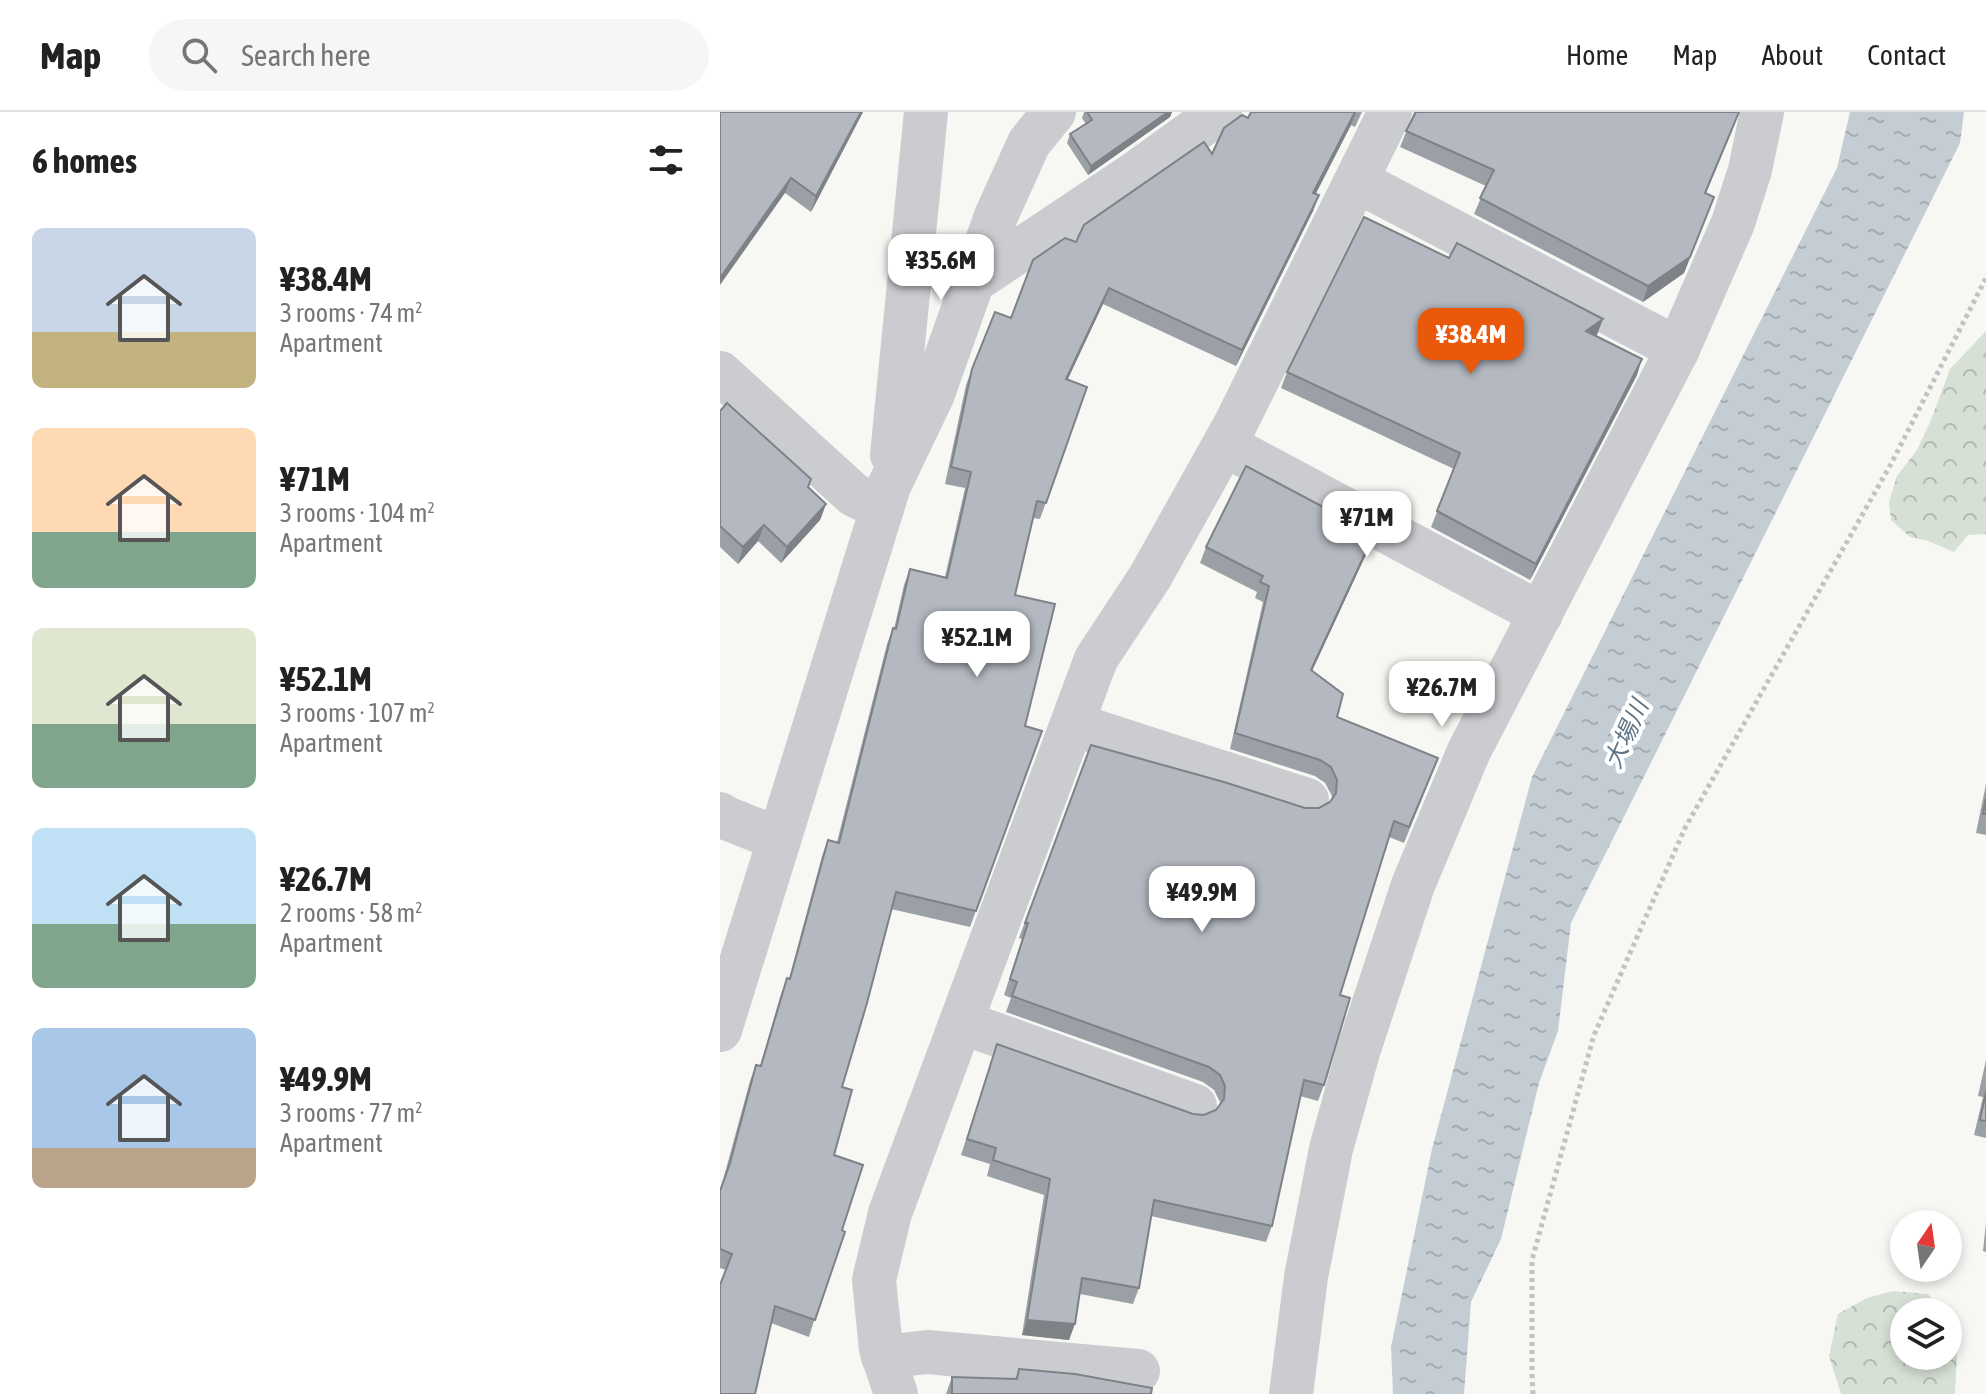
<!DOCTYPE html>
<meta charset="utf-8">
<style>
body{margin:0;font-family:"Asap Condensed","Noto Sans JP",sans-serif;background:#f6f6f6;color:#222;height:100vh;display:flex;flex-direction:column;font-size:30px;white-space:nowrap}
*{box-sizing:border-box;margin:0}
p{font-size:26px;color:#767676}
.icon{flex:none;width:44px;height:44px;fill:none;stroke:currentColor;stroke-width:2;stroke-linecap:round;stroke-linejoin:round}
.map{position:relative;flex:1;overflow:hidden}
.side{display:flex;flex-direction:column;background:#fff;width:720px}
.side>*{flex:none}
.needle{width:52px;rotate:13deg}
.controls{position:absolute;left:1170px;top:1098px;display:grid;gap:16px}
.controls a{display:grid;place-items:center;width:72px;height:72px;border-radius:50%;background:#fff;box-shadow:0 4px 12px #0003;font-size:40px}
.price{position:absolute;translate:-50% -68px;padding:0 18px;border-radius:16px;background:#fff;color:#222;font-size:26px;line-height:52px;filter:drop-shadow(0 2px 4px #0008)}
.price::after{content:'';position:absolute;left:50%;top:48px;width:24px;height:18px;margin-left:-12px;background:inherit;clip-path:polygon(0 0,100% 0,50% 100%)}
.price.selected{background:#ea580c;color:#fff}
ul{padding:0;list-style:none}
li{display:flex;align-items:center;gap:24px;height:200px;padding:0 32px}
li span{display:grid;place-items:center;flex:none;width:224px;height:160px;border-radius:12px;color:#555}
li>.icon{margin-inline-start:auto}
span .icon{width:96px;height:96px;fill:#fffc;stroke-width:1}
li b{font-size:34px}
h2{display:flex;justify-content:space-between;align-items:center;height:96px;padding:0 32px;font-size:34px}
header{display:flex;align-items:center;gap:48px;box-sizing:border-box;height:112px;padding:0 40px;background:#fff;border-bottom:2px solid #e0e0e0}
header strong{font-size:38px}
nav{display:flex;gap:44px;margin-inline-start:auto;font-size:28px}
.search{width:560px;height:72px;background:#f6f6f6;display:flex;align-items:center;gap:20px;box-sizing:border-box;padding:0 28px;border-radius:44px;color:#767676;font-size:30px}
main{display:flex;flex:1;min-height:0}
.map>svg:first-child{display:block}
.forest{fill:url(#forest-crowns)}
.water{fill:url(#water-ripples)}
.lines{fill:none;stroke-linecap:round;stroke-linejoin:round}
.path{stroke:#c0c2c5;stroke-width:5;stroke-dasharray:4 4;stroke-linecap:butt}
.minor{stroke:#caccd0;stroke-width:44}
.wall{fill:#9b9fa6}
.shaded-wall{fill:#7e8287}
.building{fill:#b4b9c1;stroke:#7e8287;stroke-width:2}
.labels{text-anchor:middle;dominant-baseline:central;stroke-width:8;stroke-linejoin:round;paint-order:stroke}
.water-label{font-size:24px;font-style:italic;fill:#5f7484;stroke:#fff}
</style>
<header>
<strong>Map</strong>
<div class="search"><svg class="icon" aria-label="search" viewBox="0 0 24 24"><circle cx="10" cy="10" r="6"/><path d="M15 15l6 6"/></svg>Search here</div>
<nav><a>Home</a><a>Map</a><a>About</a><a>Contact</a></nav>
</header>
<main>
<section class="side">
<h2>6 homes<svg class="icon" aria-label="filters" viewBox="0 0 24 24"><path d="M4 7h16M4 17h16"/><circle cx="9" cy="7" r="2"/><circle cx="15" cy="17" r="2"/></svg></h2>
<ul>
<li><span style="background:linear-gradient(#c9d6e8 65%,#c2b280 0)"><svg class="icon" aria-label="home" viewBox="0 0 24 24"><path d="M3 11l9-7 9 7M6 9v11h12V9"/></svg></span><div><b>¥38.4M</b><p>3 rooms · 74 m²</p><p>Apartment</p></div></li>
<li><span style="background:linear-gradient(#ffd9b3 65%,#7fa58c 0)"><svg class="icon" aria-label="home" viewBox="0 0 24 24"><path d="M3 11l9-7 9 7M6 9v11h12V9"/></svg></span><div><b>¥71M</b><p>3 rooms · 104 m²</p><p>Apartment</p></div></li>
<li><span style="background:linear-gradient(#dfe7d0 60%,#7fa58c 0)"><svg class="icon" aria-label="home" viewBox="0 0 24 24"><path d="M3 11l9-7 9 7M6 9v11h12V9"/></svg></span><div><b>¥52.1M</b><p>3 rooms · 107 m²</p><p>Apartment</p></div></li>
<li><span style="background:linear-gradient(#bfe0f5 60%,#7fa58c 0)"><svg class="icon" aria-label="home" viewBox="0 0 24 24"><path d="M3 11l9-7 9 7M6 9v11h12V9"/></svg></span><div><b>¥26.7M</b><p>2 rooms · 58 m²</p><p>Apartment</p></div></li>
<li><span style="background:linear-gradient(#a9c7e8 75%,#b9a48a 0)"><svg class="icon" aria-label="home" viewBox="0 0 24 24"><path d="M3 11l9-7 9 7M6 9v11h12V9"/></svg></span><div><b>¥49.9M</b><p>3 rooms · 77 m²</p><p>Apartment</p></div></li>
</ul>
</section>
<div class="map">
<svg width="1266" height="1282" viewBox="0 0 1266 1282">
<defs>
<pattern id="forest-crowns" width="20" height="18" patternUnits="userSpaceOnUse" patternTransform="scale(2)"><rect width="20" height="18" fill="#d7e0d5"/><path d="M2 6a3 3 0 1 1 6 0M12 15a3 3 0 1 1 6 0" fill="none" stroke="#b2bab3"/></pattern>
<pattern id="water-ripples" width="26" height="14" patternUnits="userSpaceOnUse" patternTransform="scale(2)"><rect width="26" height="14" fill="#c5cdd4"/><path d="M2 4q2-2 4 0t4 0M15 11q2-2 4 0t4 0" fill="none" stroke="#a4abb2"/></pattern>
</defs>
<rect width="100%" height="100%" fill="#f7f8f4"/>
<g class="forest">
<polygon points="1266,219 1266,422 1248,423 1234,440 1208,429 1190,425 1171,408 1169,390 1177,364 1197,338 1211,308 1230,257"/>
<polygon points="1173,1179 1208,1182 1222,1200 1184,1200 1184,1244 1228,1244 1228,1208 1238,1221 1235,1282 1121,1282 1109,1244 1118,1202 1147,1186"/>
</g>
<polygon class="water" points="1130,0 1244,0 1240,31 851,811 838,919 819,971 781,1127 751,1190 744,1282 673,1282 671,1235 712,1037 812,665 1117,56"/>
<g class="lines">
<polyline class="path" points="813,1282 812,1262 812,1148 874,923 965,716 1171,352 1266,166"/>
<g class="minor">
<polyline points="637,69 958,237"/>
<polyline points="254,169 414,62 500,0"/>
<polyline points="0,261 134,383 162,396"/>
<polyline points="505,333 821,502"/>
<polyline points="172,343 206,0"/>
<polyline points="352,612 587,688"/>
<polyline points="0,702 6,706 59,727"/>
<polyline points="241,910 475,994"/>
<polyline points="0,918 169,374 213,282 276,104 309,31 334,0"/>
<polyline points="163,1245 207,1240 418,1259"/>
<polyline points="176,1282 161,1237 154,1168 170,1101 376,547 430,465 515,313 670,0"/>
<polyline points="571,1282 586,1165 611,1037 638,940 693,773 749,639 958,237 1013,111 1030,58 1042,0"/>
</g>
</g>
<g class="wall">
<polygon points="0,0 143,0 91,100 65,81"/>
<polygon points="364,0 452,0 450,5 368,63 347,31 350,22 366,12 362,6"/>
<polygon points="531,0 642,0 635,15 631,13 595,82 599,83 593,99 516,254 383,192 347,268 367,275 320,407 313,406 295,483 305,614 322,619 250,815 171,797 122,975 114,1043 122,1118 89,1225 51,1211 6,1158 0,1156 0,1079 30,969 36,953 40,954 61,882 67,866 69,867 102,744 108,728 117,730 167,532 173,516 174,517 184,473 190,457 225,465 245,376 225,372 246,273 252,257 291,206 356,130 492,42 528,6"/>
<polygon points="694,0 1019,0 1012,19 986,81 994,85 964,161 923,190 754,102 766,74 680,35"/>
<polygon points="877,223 876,224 917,263 810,468 711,415 734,357 561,276 567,260"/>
<polygon points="0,299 106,392 100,408 61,451 38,429 18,452 0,435"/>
<polygon points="486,435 648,438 592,559 617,605 712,662 684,731 669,725 620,883 604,973 598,989 580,984 552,1114 546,1130 431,1104 419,1176 413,1192 360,1182 349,1228 302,1223 324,1083 267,1064 270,1052 241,1043 277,932 473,1002 484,1003 496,998 499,994 500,990 494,978 483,970 286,900 291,886 284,883 302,827 299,826 371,633 585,696 599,696 611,688 612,684 605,671 595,664 510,637 543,490 535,486 537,480 480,451"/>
<polygon points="1266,672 1266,723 1256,721"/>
<polygon points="1266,948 1266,1026 1254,1023 1263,985 1258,984"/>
<polygon points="1266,1111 1266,1140 1263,1139"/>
<polygon points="299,1257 431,1282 226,1282 232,1265 295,1267"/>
</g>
<g class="shaded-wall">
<polygon points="141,0 143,0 91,100 96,84"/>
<polygon points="448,0 452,0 450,5 368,63 371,54"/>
<polygon points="636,0 631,13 588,97 593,81"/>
<polygon points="71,66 65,81 0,173 0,166"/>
<polygon points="599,83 593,99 516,254 522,238"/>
<polygon points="994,85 964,161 923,190 928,174"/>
<polygon points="389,176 383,192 340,284 346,267"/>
<polygon points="883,207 877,223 860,235 866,219"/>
<polygon points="922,247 917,263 810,468 816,452"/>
<polygon points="106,392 100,408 61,451 67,435"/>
<polygon points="44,413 38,429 18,452 23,435"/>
<polygon points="654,422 648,438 585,574 591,558"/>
<polygon points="307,1208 355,1212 349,1228 302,1223"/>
</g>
<g class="building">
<polygon points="0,0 141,0 96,84 71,66 0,166"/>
<polygon points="367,0 448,0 371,54 350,22 372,8"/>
<polygon points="531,0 635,0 593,81 599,83 522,238 389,176 346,267 367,275 326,391 317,389 295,483 335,492 305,614 322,619 256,799 176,780 147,891 122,975 132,978 114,1043 143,1053 122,1118 125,1120 95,1208 55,1194 35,1282 0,1282 0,1173 12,1142 0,1137 0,1079 10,1051 36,953 41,954 67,866 70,867 108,728 119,731 173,516 176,517 190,457 227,466 251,360 231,355 252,257 275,200 291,206 313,148 345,126 356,130 364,113 484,30 492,42 504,16 522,3 528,6"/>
<polygon points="696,0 1019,0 985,81 994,85 970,145 928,174 760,86 774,58 686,19"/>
<polygon points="644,105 729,146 737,131 883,207 866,219 922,247 816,452 717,399 740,341 567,260"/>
<polygon points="7,291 91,367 88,375 106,392 67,435 44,413 23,435 0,414 0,299"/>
<polygon points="526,354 654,422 591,558 623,582 617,605 718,646 689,715 674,709 620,883 630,886 604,973 584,968 552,1114 434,1088 419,1176 362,1166 355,1212 307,1208 330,1067 273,1048 276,1036 247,1027 277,932 473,1002 484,1003 496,998 504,987 505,974 500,963 489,955 292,884 297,870 290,867 308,811 305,811 371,633 504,670 585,696 599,696 610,690 616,681 617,668 611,655 600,648 515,621 549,474 540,470 543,464 486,435"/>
<polygon points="1266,686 1266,702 1263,702"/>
<polygon points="1266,980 1266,1009 1260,1008"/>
<polygon points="299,1257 355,1262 432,1276 431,1282 232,1282 232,1265 297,1267"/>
</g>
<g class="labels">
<g class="water-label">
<text transform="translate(906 622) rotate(-66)">大場川</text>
</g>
</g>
</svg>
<div class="controls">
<a><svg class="needle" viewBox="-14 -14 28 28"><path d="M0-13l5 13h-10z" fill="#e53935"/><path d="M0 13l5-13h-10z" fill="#767676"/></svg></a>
<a><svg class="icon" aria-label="layers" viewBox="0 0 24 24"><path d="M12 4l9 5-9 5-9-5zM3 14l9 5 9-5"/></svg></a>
</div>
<b class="price" style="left:221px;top:190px">¥35.6M</b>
<b class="price selected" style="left:751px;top:264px">¥38.4M</b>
<b class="price" style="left:647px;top:447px">¥71M</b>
<b class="price" style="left:257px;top:567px">¥52.1M</b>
<b class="price" style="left:722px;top:617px">¥26.7M</b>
<b class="price" style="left:482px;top:822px">¥49.9M</b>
</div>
</main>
